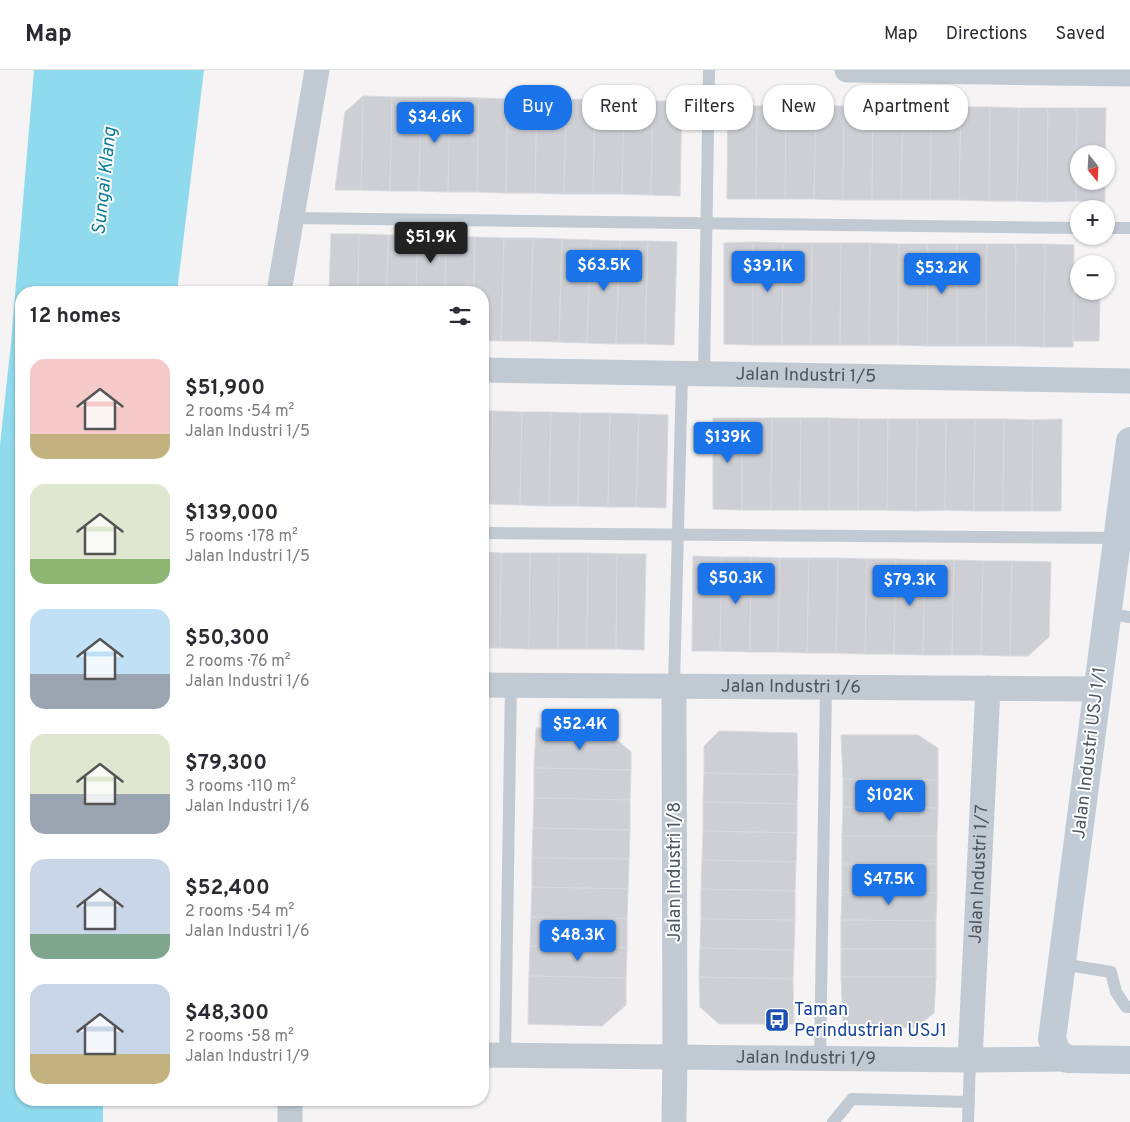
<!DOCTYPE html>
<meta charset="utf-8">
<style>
body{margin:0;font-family:Overpass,sans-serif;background:#f2f2f3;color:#2b2b33;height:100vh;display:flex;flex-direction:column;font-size:19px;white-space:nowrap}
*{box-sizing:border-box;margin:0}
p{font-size:16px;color:#7c7c81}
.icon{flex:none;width:28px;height:28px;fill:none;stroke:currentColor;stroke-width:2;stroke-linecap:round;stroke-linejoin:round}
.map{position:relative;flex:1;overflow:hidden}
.side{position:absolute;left:15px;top:216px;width:474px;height:820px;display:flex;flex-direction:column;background:#fff;border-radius:20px;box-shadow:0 1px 4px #0004}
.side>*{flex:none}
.banner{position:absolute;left:504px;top:15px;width:475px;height:45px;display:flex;gap:10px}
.needle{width:32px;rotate:162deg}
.controls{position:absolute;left:1070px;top:75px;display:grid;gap:10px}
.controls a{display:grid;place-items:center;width:45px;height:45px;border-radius:50%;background:#fff;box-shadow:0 1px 4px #0004;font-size:25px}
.price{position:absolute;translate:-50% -42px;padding:0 11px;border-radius:5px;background:#1a73e8;color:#fff;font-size:16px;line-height:32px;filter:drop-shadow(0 1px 2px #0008)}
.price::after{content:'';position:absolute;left:50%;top:30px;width:15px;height:11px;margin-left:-8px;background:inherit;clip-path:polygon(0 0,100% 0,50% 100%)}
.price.selected{background:#222;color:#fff}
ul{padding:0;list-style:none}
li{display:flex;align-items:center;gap:15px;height:125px;padding:0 15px}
li span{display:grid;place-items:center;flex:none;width:140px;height:100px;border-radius:15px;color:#555}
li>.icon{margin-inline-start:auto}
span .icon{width:60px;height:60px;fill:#fffc;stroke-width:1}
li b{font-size:21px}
h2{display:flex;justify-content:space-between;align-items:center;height:60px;padding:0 15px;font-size:21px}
.chip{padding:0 18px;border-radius:20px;background:#fff;box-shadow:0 1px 4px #0004;font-size:18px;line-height:45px}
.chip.selected{background:#1a73e8;color:#fff}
header{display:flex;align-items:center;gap:30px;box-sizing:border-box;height:70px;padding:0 25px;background:#fff;border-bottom:1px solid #e1e1e2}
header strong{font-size:24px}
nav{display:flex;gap:28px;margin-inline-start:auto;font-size:18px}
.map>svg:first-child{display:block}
.water{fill:#90daee}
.building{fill:#cdcfd5;stroke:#d7d9de}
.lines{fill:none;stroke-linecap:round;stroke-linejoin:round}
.lane{stroke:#c1cad2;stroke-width:12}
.street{stroke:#c1cad2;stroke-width:25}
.secondary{stroke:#c1cbd6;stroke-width:28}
.labels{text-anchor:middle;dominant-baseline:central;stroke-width:4;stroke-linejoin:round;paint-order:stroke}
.street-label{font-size:18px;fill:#4a5661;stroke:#fff}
.transit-label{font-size:18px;fill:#164399;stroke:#fff;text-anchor:start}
.water-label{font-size:19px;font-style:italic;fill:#0c7c9b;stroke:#fff}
</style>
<header>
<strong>Map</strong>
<nav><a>Map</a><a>Directions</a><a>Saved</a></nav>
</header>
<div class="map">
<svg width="1130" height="1052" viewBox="0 0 1130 1052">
<rect width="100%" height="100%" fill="#f5f3f3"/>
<polygon class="water" points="34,0 204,0 177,222 21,222 21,1030 103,1030 103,1052 0,1052 0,375 11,273"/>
<g class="building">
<polygon points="363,26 392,27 390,121 361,120"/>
<polygon points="363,26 361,120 335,120 345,42"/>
<polygon points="392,27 421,27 419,121 390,121"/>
<polygon points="421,27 450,27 448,122 419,121"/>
<polygon points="450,27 479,28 477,122 448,122"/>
<polygon points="479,28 508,29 506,123 477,122"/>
<polygon points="508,29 537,29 535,123 506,123"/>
<polygon points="537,29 566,29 564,124 535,123"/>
<polygon points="566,29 595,30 593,124 564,124"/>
<polygon points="595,30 624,30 622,124 593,124"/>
<polygon points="624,30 653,31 651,125 622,124"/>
<polygon points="653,31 682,31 680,126 651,125"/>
<polygon points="728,35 757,36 756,129 727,129"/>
<polygon points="786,35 816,36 814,129 785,129"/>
<polygon points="786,35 785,129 756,129 757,36"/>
<polygon points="816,36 844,36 843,130 814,129"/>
<polygon points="844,36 873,37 872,130 843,130"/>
<polygon points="873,37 903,37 901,130 872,130"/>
<polygon points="903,37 932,37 930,130 901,130"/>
<polygon points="932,37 961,37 959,130 930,130"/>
<polygon points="961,37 990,37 989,131 959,130"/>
<polygon points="990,37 1019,38 1017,131 989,131"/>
<polygon points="1019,38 1048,38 1047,132 1017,131"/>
<polygon points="1048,38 1077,38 1076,131 1047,132"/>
<polygon points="1077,38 1106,38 1105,84 1079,84 1079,111 1105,111 1105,132 1076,131"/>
<polygon points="331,164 359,164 358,222 329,222"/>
<polygon points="359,164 388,165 387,222 358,222"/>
<polygon points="388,165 418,166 416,222 387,222"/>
<polygon points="418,166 446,166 445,222 416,222"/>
<polygon points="446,166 475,167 474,222 445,222"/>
<polygon points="475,167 504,168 501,271 482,270 482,222 474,222"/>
<polygon points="504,168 533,168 530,271 501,271"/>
<polygon points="533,168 562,169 559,272 530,271"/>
<polygon points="562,169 591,170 587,273 559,272"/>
<polygon points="591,170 620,171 616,274 587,273"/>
<polygon points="620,171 648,171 645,274 616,274"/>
<polygon points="648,171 677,172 674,275 645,274"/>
<polygon points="753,172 753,275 724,274 724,173"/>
<polygon points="753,172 783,173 782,275 753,275"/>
<polygon points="783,173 812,173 811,275 782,275"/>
<polygon points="812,173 841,173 840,275 811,275"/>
<polygon points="841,173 870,173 869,275 840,275"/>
<polygon points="870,173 899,174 898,275 869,275"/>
<polygon points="899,174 928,174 927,276 898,275"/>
<polygon points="928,174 957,174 957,276 927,276"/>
<polygon points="957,174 987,174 986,276 957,276"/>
<polygon points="987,174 1016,174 1015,276 986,276"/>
<polygon points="1016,174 1045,174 1044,277 1015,276"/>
<polygon points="1045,174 1074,175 1073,277 1044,277"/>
<polygon points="1074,223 1100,224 1099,271 1073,271"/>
<polygon points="482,341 493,341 491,434 482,434"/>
<polygon points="493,341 522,342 520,435 491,434"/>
<polygon points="522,342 551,342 549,436 520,435"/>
<polygon points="551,342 580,343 578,436 549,436"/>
<polygon points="580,343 610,343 608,437 578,436"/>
<polygon points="610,343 639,344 636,437 608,437"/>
<polygon points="639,344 668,345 666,438 636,437"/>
<polygon points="713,348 742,348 742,440 713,439"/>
<polygon points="742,348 772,348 771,440 742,440"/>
<polygon points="772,348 801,348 800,440 771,440"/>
<polygon points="801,348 829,348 829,440 800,440"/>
<polygon points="829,348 859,349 858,440 829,440"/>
<polygon points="859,349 888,349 887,440 858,440"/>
<polygon points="888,349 917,349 916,441 887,440"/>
<polygon points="917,349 946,349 945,440 916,441"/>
<polygon points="946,349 975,349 974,441 945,440"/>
<polygon points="975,349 1004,349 1003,441 974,441"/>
<polygon points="1004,349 1033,350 1032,441 1003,441"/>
<polygon points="1062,349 1061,441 1032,441 1033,350"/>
<polygon points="482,482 501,483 500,578 482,578"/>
<polygon points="501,483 530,483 529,579 500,578"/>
<polygon points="530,483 559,483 558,579 529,579"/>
<polygon points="559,483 588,483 587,579 558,579"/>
<polygon points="588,483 617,484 616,579 587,579"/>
<polygon points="617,484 646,484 644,580 616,579"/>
<polygon points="693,486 722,487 720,581 692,581"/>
<polygon points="722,487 751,487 750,582 720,581"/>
<polygon points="751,487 780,488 778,582 750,582"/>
<polygon points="780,488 809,488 807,583 778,582"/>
<polygon points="809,488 838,488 836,583 807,583"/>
<polygon points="838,488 867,489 865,584 836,583"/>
<polygon points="867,489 896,489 894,584 865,584"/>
<polygon points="896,489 925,490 923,585 894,584"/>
<polygon points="925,490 954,490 952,585 923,585"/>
<polygon points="954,490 983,491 981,585 952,585"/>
<polygon points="983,491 1012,491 1010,586 981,585"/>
<polygon points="1012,491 1051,492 1049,567 1028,586 1010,586"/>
<polygon points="536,658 608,662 631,682 631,700 534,698"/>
<rect x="482" y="659" width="5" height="41"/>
<polygon points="719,661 797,663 798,705 704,703 704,676"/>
<polygon points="841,665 918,665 938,678 938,710 843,709"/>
<polygon points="534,698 631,700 630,730 534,728"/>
<rect x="482" y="700" width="5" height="29"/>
<polygon points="704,703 798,705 797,734 703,732"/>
<polygon points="843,709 938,710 938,738 843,737"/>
<polygon points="534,728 630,730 630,760 533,758"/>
<polygon points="482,729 487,729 486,758 482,758"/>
<polygon points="703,732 797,734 797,763 703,761"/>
<polygon points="843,737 938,738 937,766 842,766"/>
<rect x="482" y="758" width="4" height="30"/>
<polygon points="533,758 630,760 629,789 532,788"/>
<polygon points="703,761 797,763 796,792 702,790"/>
<rect x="842" y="766" width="95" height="28"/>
<polygon points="482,788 486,788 485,817 482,817"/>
<polygon points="532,788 629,789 628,819 532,817"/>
<polygon points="702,790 796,792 795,821 701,819"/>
<polygon points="842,794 937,794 937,823 842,822"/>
<polygon points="482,817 485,817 484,846 482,846"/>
<polygon points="532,817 628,819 627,849 531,847"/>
<polygon points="701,819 795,821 795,850 701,849"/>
<polygon points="842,822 937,823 936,851 841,850"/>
<polygon points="531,847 627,849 627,878 530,876"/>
<polygon points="701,849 795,850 794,880 700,878"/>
<polygon points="841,850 936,851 936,879 841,879"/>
<polygon points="530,876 627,878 626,908 529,906"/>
<polygon points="700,878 794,880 793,909 699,907"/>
<rect x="841" y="879" width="95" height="28"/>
<polygon points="529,906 626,908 626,935 602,956 528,954"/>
<polygon points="699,907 793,909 794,954 719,954 700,937"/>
<polygon points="841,907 936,907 934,943 915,958 843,954"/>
</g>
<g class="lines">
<g class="lane">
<polyline points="292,148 1079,158"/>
<polyline points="1106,158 1130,158"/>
<polyline points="704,304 709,0"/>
<polyline points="482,463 1117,468"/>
<polyline points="1108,544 1130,547"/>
<polyline points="674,616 682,304"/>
<polyline points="1062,894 1111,902 1116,922 1126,937 1130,937"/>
<polyline points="505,986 511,615"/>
<polyline points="820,989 826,617"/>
<polyline points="833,1052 852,1029 969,1032"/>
<polyline points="968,1052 970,990"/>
</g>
<g class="street">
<polyline points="847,0 1130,4"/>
<polyline points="279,222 317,0"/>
<path id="s1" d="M482,300L1130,311"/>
<path id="s2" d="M482,615L1098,619"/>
<path id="s3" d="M482,985L970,990L1067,989"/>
<path id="s4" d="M970,990L988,618"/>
<polyline points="290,1030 290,1052"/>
<polyline points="674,1052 675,988 674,616"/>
</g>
<polyline class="secondary" points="1130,371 1052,969 1057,982 1067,989 1130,990"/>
</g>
<defs>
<symbol id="bus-square" viewBox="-11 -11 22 22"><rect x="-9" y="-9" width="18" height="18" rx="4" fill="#1a4fb4" stroke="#fff"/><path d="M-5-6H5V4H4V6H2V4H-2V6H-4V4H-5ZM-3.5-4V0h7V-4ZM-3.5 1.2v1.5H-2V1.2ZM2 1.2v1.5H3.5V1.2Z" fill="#fff"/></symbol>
</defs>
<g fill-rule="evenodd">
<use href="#bus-square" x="763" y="936" width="28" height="28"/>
</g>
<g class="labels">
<g class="street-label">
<text stroke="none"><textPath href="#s1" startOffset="324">Jalan Industri 1/5</textPath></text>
<text stroke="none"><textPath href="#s2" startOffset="309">Jalan Industri 1/6</textPath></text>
<text transform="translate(1090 683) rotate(-83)">Jalan Industri USJ 1/1</text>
<text transform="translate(675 802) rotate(-90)">Jalan Industri 1/8</text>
<text stroke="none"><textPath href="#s4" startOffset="186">Jalan Industri 1/7</textPath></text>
<text stroke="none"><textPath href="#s3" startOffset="324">Jalan Industri 1/9</textPath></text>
</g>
<g class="transit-label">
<text x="794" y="940">Taman<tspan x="794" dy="21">Perindustrian USJ1</tspan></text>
</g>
<g class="water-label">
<text transform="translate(105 111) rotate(-84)">Sungai Klang</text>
</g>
</g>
</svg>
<div class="controls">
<a><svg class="needle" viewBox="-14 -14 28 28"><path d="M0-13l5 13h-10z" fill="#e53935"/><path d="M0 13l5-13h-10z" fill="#7c7c81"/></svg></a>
<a>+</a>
<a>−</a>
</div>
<b class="price" style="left:435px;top:74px">$34.6K</b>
<b class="price selected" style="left:431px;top:194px">$51.9K</b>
<b class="price" style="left:604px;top:222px">$63.5K</b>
<b class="price" style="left:768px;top:223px">$39.1K</b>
<b class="price" style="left:942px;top:225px">$53.2K</b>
<b class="price" style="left:728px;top:394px">$139K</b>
<b class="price" style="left:736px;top:535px">$50.3K</b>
<b class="price" style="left:910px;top:537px">$79.3K</b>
<b class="price" style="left:580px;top:681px">$52.4K</b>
<b class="price" style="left:890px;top:752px">$102K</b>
<b class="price" style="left:889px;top:836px">$47.5K</b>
<b class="price" style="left:578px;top:892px">$48.3K</b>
<div class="banner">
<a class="chip selected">Buy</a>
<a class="chip">Rent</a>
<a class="chip">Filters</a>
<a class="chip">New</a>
<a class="chip">Apartment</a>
</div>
<section class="side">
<h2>12 homes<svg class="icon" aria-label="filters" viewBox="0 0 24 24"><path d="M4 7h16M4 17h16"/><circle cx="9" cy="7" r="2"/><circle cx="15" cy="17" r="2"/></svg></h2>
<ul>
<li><span style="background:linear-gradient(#f6c9c9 75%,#c2b280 0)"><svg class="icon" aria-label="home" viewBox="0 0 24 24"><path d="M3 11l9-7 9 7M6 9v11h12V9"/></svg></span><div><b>$51,900</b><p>2 rooms · 54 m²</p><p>Jalan Industri 1/5</p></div></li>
<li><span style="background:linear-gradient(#dfe7d0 75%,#8fb573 0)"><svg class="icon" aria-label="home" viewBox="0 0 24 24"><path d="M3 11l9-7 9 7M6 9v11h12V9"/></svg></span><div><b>$139,000</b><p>5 rooms · 178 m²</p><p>Jalan Industri 1/5</p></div></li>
<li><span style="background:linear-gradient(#bfe0f5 65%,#9aa5b1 0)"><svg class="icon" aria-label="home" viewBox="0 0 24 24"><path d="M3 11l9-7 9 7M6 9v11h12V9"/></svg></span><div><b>$50,300</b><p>2 rooms · 76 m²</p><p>Jalan Industri 1/6</p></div></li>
<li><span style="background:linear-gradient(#dfe7d0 60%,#9aa5b1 0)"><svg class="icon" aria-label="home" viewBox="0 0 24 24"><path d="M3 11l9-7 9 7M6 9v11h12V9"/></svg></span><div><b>$79,300</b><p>3 rooms · 110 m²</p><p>Jalan Industri 1/6</p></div></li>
<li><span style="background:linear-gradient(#c9d6e8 75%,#7fa58c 0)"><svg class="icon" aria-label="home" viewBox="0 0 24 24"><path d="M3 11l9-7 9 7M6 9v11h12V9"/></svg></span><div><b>$52,400</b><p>2 rooms · 54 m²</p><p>Jalan Industri 1/6</p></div></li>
<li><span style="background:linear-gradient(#c9d6e8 70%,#c2b280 0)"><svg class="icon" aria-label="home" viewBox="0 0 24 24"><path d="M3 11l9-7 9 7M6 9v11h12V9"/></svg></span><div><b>$48,300</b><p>2 rooms · 58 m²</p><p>Jalan Industri 1/9</p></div></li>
</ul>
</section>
</div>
